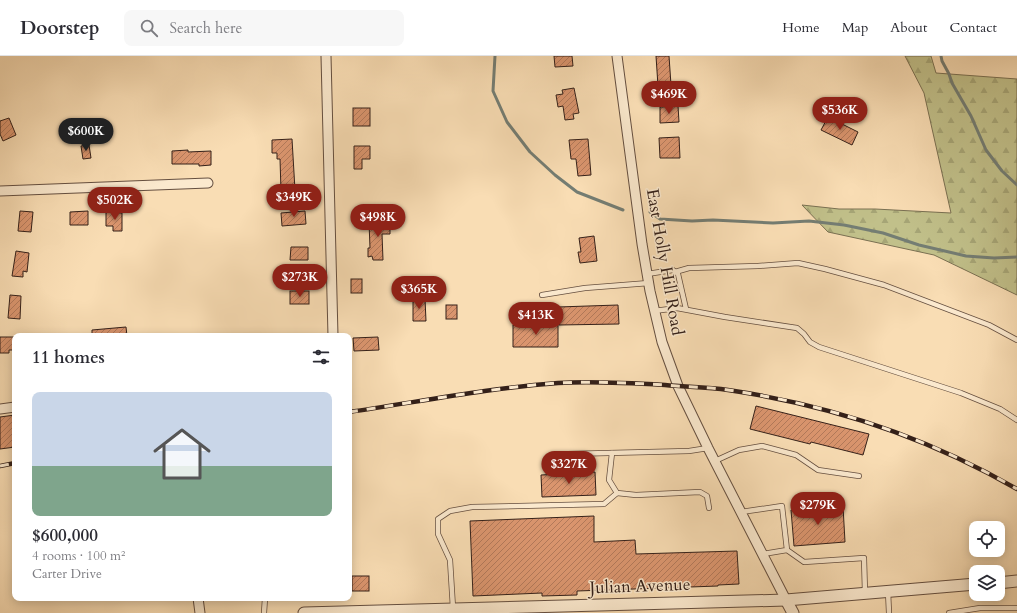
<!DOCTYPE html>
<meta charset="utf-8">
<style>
body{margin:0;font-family:Cardo,serif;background:#f7f7f7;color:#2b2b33;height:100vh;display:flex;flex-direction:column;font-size:15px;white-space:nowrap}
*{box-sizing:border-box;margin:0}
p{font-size:13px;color:#7c7c81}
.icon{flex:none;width:22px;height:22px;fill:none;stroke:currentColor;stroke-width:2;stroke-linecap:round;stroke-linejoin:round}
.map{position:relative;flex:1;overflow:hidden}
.drawer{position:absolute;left:12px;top:277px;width:340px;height:268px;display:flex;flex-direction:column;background:#fff;border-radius:8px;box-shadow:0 2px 10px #0003}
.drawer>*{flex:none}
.buttons{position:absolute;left:969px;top:465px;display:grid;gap:8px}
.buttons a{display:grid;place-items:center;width:36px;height:36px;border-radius:8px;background:#fff;box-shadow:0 2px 10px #0003;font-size:20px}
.price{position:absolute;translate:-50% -34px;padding:0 9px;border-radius:14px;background:#8f2418;color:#fff;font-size:13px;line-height:26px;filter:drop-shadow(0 1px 2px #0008)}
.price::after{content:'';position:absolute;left:50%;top:24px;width:12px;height:9px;margin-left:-6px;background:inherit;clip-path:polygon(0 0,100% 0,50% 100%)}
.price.selected{background:#222;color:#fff}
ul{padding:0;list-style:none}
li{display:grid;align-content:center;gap:8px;height:212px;padding:0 20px}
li+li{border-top:1px solid #e1e1e2}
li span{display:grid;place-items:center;height:124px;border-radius:8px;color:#555}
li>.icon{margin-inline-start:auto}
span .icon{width:72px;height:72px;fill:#fffc;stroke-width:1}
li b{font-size:17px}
h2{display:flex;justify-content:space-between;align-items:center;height:48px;padding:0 20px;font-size:17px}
header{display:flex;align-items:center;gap:24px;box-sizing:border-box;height:56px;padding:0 20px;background:#fff;border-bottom:1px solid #e1e1e2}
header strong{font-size:19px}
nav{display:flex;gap:22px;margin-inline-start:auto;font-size:14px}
.search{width:280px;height:36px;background:#f7f7f7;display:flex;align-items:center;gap:10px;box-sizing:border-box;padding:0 14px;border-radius:8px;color:#7c7c81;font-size:15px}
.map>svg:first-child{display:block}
.forest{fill:url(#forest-firs);stroke:#7a7052}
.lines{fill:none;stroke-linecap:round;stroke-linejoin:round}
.stream{stroke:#747d73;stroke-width:3}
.building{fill:url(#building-hatch);stroke:#342019}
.service-casing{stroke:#654f40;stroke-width:6}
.minor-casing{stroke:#654f40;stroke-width:11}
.tertiary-casing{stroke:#654f40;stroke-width:13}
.service{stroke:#fbe9ce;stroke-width:4.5}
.minor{stroke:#fbe9ce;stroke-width:9}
.tertiary{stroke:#fbe9ce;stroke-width:11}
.rail-casing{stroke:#342019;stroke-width:4.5}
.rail{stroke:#fbe9ce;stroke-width:3;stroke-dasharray:9;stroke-linecap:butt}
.labels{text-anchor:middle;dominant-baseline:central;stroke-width:3;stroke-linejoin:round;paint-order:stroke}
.street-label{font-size:17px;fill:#342019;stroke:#fbe9ce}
</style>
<header>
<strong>Doorstep</strong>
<div class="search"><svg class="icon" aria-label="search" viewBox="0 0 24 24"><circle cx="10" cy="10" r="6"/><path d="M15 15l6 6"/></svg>Search here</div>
<nav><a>Home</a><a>Map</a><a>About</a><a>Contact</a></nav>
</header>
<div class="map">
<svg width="1017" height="557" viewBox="0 0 1017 557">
<defs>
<pattern id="forest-firs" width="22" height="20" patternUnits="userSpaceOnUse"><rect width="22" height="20" fill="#c1c08a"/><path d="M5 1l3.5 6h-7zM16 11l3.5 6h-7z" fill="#a6a576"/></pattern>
<pattern id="building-hatch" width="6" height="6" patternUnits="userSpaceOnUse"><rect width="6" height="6" fill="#da956e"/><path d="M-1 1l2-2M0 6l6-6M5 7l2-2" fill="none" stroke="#b2795a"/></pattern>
</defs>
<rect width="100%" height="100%" fill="#f9ddb4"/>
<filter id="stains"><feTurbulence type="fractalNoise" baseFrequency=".005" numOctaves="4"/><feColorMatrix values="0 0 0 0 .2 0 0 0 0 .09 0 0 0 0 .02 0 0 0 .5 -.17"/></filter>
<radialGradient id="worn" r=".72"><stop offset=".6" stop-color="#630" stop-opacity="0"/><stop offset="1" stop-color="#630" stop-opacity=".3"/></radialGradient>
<polygon class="forest" points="905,0 931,0 936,17 1017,23 1017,239 934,199 828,176 802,149 839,153 875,153 951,157 924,37"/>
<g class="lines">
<g class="stream">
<polyline points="495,0 493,35 507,66 530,96 555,119 577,136 623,154"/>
<polyline points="941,0 942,5 949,18 952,27 971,60 986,94 1002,115 1017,129"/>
<polyline points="650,156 660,163 692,165 713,164 773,167 809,165 844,169 883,177 919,189 966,200 994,202 1017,201"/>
</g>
</g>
<g class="building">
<polygon points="554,0 572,0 573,10 555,11"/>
<polygon points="656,0 669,0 671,29 658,30"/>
<polygon points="574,32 579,57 573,58 574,63 565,64 563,50 558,51 556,39 563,38 562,34"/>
<polygon points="678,50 679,66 660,67 660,51"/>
<rect x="353" y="52" width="17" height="18"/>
<polygon points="828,61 858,76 852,89 821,74"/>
<polygon points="9,62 16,79 3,85 0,78 0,65"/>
<polygon points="679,81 680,102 660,102 659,82"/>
<polygon points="292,83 295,134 281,135 280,103 277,103 277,97 272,97 272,84"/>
<polygon points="588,83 591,119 578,120 576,103 571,103 569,84"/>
<polygon points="89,89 91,102 83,103 81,90"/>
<polygon points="354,90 370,90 370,103 362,103 362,113 354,113"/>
<polygon points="188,94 188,96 211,95 211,109 199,110 199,108 172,108 172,95"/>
<polygon points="20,155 33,156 31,176 18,175"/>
<polygon points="88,155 88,169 70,169 70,156"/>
<polygon points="305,155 306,168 282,170 281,157"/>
<polygon points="106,156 122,157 122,175 113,175 113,170 106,170"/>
<polygon points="390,164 390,178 382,178 383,204 373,204 372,200 368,201 368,192 370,192 369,166"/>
<polygon points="594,180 597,205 580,207 578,196 581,196 579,182"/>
<polygon points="291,191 308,191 308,204 290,204"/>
<polygon points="16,195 29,197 27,216 23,215 23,221 12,220"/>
<rect x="351" y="223" width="11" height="14"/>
<rect x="290" y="235" width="19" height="13"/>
<polygon points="10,239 21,240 20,263 8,262"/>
<polygon points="413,243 425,243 426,265 413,265"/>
<rect x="446" y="249" width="11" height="14"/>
<polygon points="618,249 619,268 559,269 558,251"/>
<polygon points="558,268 558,291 513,291 513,269"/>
<polygon points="126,271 127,280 92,280 92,274"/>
<polygon points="0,281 14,281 15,294 9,294 9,297 0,297"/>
<polygon points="378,281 379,294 354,295 353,282"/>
<polygon points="756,350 869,378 863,399 811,386 810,388 750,373"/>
<polygon points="15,359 15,391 0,393 0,361"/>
<polygon points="595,416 596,439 542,441 541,419"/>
<polygon points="843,450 845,486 794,490 791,454"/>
<polygon points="594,460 594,486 635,484 636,498 737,495 739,528 718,529 718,530 577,535 577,539 542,540 542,537 473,540 470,465"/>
<rect x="352" y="520" width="17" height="15"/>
</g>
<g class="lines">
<defs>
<g id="service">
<polyline points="675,216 689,212 758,210 798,207 825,213 884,229 989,269 1017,284"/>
<polyline points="647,218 673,214 678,218 686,253"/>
<polyline points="542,239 585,232 649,227"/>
<polyline points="654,255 677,252 725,261 797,272 804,278 810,286 819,291 961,337 1000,353 1017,364"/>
<polyline points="612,397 609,424 617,437 636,439 700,436 707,440 709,452"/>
<polyline points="568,398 689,395 708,392"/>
<polyline points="715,405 739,394 762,390 796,399 818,414 859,420"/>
<polyline points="741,456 782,450 787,494 763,498"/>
<polyline points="787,494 804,506 864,502 865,537"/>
<polyline points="888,535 889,557"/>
<polyline points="453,552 450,504 438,478 438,463 450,455 472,451 604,448 617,437"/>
<polyline points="264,557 265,542"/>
<polyline points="949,557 980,552 1017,552"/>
</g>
<g id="minor">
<polyline points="326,0 333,280"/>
<polyline points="617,0 642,188 650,235 662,286 678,330 708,392 786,544"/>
<polyline points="0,135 208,127"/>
<polyline points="0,353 15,351"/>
<polyline points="198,542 200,557"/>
</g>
<g id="tertiary">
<polyline points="998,527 1017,525"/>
<polyline points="786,544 793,557"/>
<polyline points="304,557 786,544 976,528"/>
</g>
</defs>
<use href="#service" class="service-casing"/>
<use href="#minor" class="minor-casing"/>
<use href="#tertiary" class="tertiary-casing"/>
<use href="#service" class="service"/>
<use href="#minor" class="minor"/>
<use href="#tertiary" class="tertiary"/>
<defs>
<g id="rail">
<path d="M349,356C418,346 489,332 558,327C594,325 630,327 665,329C686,331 707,331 728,334C830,349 927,381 1017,433"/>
<polyline points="0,410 15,407"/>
</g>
</defs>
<use href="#rail" class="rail-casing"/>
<use href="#rail" class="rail"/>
</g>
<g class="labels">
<g class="street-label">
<text transform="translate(665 206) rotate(80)">East Holly Hill Road</text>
<text transform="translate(640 530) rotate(-2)">Julian Avenue</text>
</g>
</g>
<rect width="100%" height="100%" filter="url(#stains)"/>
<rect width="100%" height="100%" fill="url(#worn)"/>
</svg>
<div class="buttons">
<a><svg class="icon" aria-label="locate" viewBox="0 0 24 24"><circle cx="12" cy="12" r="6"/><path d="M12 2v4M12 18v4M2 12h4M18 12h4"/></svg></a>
<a><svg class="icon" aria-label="layers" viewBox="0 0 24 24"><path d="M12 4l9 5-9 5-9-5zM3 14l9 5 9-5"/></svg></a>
</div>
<b class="price" style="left:669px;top:59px">$469K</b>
<b class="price" style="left:840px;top:75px">$536K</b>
<b class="price selected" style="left:86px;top:96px">$600K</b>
<b class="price" style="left:294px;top:162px">$349K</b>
<b class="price" style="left:115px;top:165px">$502K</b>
<b class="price" style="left:378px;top:182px">$498K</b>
<b class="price" style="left:300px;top:242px">$273K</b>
<b class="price" style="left:419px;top:254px">$365K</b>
<b class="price" style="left:536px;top:280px">$413K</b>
<b class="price" style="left:569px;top:429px">$327K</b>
<b class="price" style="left:818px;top:470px">$279K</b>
<section class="drawer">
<h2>11 homes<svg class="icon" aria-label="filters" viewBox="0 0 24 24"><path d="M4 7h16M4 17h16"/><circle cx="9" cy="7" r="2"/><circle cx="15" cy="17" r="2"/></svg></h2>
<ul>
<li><span style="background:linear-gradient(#c9d6e8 60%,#7fa58c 0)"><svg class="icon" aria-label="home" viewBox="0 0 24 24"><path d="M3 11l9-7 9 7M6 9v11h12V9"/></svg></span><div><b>$600,000</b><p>4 rooms · 100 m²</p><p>Carter Drive</p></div></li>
</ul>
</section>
</div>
